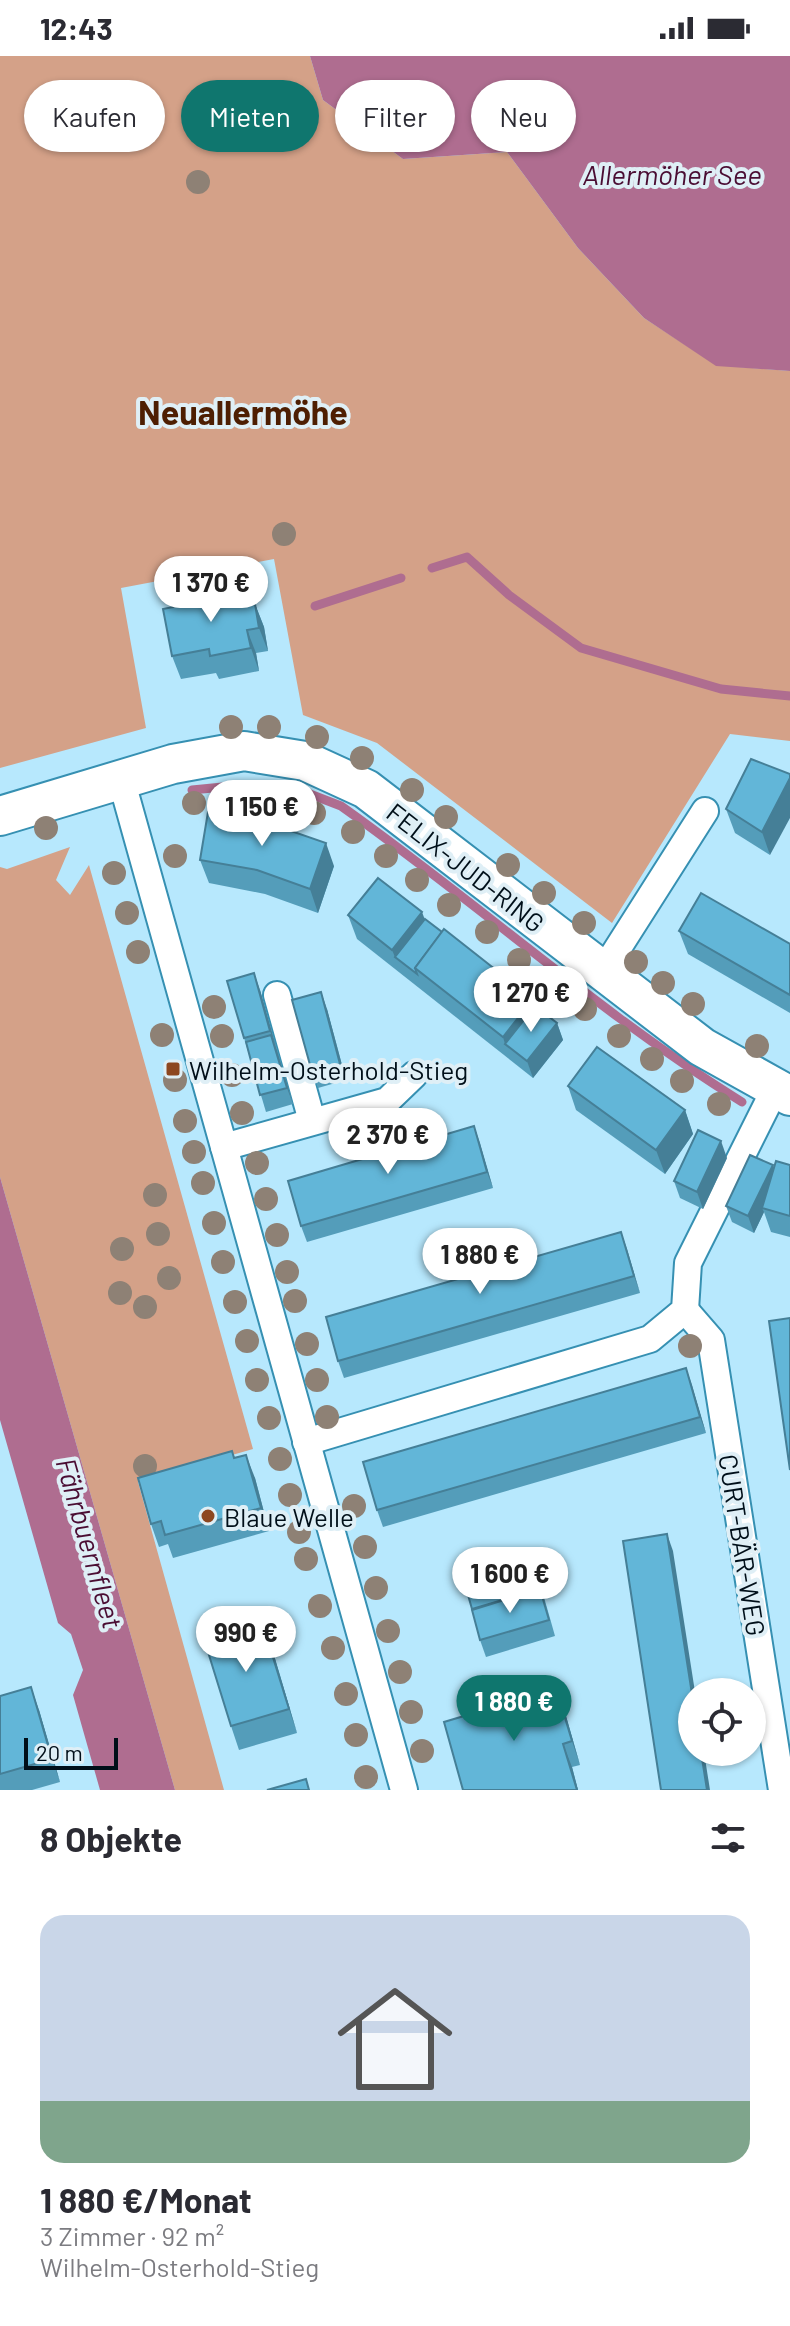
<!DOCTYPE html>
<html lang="de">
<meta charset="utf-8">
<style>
body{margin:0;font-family:Barlow,sans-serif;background:#f2f2f3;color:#2b2b33;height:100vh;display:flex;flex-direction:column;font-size:30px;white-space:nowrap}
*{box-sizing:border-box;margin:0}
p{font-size:26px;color:#7c7c81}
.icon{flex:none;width:44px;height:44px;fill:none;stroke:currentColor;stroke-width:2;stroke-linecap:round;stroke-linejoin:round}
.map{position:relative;height:1734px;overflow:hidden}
.side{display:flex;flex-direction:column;background:#fff;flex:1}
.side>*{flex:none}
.top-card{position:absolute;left:24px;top:24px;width:742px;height:72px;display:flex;gap:16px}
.buttons{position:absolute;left:678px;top:1622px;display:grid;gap:16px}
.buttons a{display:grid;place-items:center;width:88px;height:88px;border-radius:50%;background:#fff;box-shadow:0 2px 6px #0004;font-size:40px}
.scale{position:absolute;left:24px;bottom:20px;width:94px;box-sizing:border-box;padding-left:8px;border:4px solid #000f19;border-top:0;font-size:22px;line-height:28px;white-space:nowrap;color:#000f19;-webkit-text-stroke:6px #dfeff6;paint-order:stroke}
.price{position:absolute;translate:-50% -68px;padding:0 18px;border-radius:28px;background:#fff;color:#222;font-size:26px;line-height:52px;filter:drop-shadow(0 2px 4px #0008)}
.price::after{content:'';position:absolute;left:50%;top:48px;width:24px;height:18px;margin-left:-12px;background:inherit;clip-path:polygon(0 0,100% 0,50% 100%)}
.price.selected{background:#0f766e;color:#fff}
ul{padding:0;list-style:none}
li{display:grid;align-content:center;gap:16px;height:424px;padding:0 40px}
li+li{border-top:2px solid #e1e1e2}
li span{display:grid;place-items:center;height:248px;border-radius:24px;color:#555}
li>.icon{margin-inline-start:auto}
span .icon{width:144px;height:144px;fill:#fffc;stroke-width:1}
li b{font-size:34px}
h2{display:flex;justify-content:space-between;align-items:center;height:96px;padding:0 40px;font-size:34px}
.chip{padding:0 28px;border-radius:36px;background:#fff;box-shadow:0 2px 6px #0004;font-size:28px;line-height:72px}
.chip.selected{background:#0f766e;color:#fff}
.status{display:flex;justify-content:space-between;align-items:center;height:56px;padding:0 40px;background:#fff;direction:ltr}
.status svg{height:22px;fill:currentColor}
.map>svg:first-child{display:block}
.green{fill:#d4a188}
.water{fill:#af6d90}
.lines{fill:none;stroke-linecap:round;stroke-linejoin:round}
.stream{stroke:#af6d90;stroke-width:9}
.street-casing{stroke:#3690b2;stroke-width:30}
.secondary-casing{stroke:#3690b2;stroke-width:42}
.street{stroke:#fff;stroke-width:26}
.secondary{stroke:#fff;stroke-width:38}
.tree{fill:#8e8175}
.wall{fill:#549dba}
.shaded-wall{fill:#457f97}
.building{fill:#62b6d8;stroke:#457f97;stroke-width:2}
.poi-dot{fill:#8d4720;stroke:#dfeff6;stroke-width:3}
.labels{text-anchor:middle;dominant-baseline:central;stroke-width:8;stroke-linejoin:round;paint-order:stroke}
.street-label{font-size:26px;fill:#000f19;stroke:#dfeff6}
.poi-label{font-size:26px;fill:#000f19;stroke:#dfeff6;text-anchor:start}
.water-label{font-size:28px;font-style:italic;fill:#4a0d33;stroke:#dfeff6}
.district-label{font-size:34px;font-weight:bold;fill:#4d1e02;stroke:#dfeff6}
</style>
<div class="status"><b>12:43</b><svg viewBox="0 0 49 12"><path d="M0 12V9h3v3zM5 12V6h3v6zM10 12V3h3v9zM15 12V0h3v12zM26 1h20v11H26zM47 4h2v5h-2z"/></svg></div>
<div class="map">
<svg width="790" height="1734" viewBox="0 0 790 1734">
<rect width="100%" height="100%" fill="#b7e8fd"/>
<g class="green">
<polygon points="0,0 310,0 323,44 403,103 507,96 578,192 644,262 716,309 790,315 790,685 730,678 612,867 377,687 303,659 274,503 121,532 146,672 0,712"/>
<polygon points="70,791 56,824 70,839 89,809 253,1393 138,1426 224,1734 175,1734 0,1121 0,811 7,813"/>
</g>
<g class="water">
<polygon points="310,0 790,0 790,315 716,310 644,262 578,192 507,96 403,103 323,44"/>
<polygon points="0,1121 175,1734 100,1734 73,1639 83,1614 71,1578 58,1567 0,1364"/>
</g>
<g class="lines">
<g class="stream">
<polyline points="432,512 467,501 509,539 581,592 721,633 790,640"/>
<polyline points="315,550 401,522"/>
<path d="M192,734L243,729L302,735L341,750C477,846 600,958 742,1046"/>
</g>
<defs>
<g id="street">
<polyline points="121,723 404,1734"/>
<polyline points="602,917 705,755"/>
<polyline points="277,939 312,1065"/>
<polyline points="224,1091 387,1045 414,1019"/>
<polyline points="685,1254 711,1284 782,1734"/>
<polyline points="306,1386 650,1283 685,1254 688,1207 775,1033"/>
</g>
<polyline id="secondary" points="0,760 173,708 244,695 305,705 366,733 702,991 790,1040"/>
</defs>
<use href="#street" class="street-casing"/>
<use href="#secondary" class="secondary-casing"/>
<use href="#street" class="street"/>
<use href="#secondary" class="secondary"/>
</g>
<g class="tree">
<circle cx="198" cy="126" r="12"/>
<circle cx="284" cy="478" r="12"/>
<circle cx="231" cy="671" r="12"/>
<circle cx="269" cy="671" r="12"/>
<circle cx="317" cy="681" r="12"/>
<circle cx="362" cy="702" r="12"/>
<circle cx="412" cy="734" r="12"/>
<circle cx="234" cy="743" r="12"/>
<circle cx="274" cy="744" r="12"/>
<circle cx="194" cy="747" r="12"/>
<circle cx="314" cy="757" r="12"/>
<circle cx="446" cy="761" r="12"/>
<circle cx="46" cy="772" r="12"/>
<circle cx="353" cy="776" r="12"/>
<circle cx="175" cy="800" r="12"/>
<circle cx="386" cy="800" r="12"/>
<circle cx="508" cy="809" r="12"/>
<circle cx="114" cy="817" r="12"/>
<circle cx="417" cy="824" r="12"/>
<circle cx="544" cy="837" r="12"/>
<circle cx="449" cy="849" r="12"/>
<circle cx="127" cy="857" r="12"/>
<circle cx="584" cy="867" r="12"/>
<circle cx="487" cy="876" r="12"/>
<circle cx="138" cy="896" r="12"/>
<circle cx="519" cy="904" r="12"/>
<circle cx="636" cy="906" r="12"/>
<circle cx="663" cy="927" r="12"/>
<circle cx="554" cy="929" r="12"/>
<circle cx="693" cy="948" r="12"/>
<circle cx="214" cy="951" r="12"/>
<circle cx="585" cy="953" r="12"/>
<circle cx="162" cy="979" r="12"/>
<circle cx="222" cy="980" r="12"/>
<circle cx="619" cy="980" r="12"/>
<circle cx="757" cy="990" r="12"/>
<circle cx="652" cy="1003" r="12"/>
<circle cx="232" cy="1019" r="12"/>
<circle cx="175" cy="1024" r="12"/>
<circle cx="682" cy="1025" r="12"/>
<circle cx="719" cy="1048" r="12"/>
<circle cx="242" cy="1057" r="12"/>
<circle cx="185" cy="1065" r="12"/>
<circle cx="194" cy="1096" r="12"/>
<circle cx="257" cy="1107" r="12"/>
<circle cx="203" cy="1127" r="12"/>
<circle cx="155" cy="1139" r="12"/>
<circle cx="266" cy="1143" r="12"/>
<circle cx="214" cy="1167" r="12"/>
<circle cx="158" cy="1178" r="12"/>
<circle cx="277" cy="1179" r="12"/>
<circle cx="122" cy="1193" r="12"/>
<circle cx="223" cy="1206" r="12"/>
<circle cx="287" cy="1216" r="12"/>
<circle cx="169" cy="1222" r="12"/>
<circle cx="120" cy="1237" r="12"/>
<circle cx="295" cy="1245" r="12"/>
<circle cx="235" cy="1246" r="12"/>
<circle cx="145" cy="1251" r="12"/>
<circle cx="247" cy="1285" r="12"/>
<circle cx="307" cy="1288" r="12"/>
<circle cx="690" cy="1290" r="12"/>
<circle cx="257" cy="1324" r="12"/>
<circle cx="317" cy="1324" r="12"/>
<circle cx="327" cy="1361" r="12"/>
<circle cx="269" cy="1362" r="12"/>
<circle cx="280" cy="1403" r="12"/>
<circle cx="145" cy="1410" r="12"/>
<circle cx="290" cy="1439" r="12"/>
<circle cx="354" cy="1450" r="12"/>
<circle cx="299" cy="1476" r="12"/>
<circle cx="365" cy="1491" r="12"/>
<circle cx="306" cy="1503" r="12"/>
<circle cx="376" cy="1532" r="12"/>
<circle cx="320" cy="1550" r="12"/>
<circle cx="388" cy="1575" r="12"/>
<circle cx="333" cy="1592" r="12"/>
<circle cx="400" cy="1616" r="12"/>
<circle cx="346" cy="1638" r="12"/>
<circle cx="411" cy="1656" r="12"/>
<circle cx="356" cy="1679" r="12"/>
<circle cx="422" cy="1695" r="12"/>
<circle cx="366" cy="1721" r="12"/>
</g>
<g class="wall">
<polygon points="240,532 246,550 255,548 264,571 268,595 256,597 259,615 219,623 216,617 181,623 172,600 193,547"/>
<polygon points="751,703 770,799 735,777 726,753"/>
<polygon points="200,804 334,810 318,857 265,838 209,827"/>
<polygon points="348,859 425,863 557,967 563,984 533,1022 357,883"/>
<polygon points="679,875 790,888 790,957 688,898"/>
<polygon points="260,934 293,1048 266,1056 244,982"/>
<polygon points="327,953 346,1024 318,1032 312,1016"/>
<polygon points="568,1030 685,1054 693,1078 665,1118 576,1054"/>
<polygon points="474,1070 493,1132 307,1186 301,1170"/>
<polygon points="727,1102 703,1153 680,1142 674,1125"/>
<polygon points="790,1109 790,1181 771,1176 764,1156 754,1177 732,1166 726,1150 774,1113"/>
<polygon points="621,1176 640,1237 344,1322 338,1305"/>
<polygon points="686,1312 706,1377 383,1471 377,1454"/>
<polygon points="235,1402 255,1422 269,1475 173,1502 168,1488 159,1491 151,1468"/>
<polygon points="538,1520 555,1580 486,1601 480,1584"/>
<polygon points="262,1566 271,1589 297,1677 239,1694 231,1670"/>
<polygon points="553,1622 562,1646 580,1709 572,1711 578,1734 463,1734 494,1651"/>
<polygon points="0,1640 39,1654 60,1726 32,1734 0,1734"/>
</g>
<g class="shaded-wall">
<polygon points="255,548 264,571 268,595 259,572"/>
<polygon points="247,574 256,597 259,615 251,592"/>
<polygon points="790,722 790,762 770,799 762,776"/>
<polygon points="326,787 334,810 318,857 310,833"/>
<polygon points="422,856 431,880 395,901 392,894"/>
<polygon points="254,917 260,934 276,991 270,975"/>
<polygon points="321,936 327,953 346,1024 340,1008"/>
<polygon points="533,943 541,966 505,988 503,981"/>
<polygon points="557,967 563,984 533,1022 527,1005"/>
<polygon points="271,979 277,995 293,1048 287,1032"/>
<polygon points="685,1054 693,1078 665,1118 656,1094"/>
<polygon points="474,1070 480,1087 493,1132 487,1116"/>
<polygon points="721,1085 727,1102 703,1153 697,1136"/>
<polygon points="773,1109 779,1126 762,1152 764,1156 754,1177 748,1160"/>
<polygon points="621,1176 627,1193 640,1237 634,1220"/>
<polygon points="686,1312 692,1329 706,1377 700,1361"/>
<polygon points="246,1399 255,1422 269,1475 261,1452"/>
<polygon points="667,1478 673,1495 695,1636 692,1636"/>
<polygon points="262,1566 271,1589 297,1677 289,1653"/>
<polygon points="553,1622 562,1646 580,1709 572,1685"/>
<polygon points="31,1631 39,1654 60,1726 52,1703"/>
<polygon points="563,1688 572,1711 578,1734 577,1734"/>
<polygon points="701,1696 704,1696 710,1734 707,1734"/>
</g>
<g class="building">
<polygon points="240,532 243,550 255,548 259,572 247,574 251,592 210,600 209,593 172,600 163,553 193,547 192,540"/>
<polygon points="751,703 790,718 790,722 762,776 726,753"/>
<polygon points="208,756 268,767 326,787 310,833 257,814 200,804"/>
<polygon points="378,822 422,856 392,894 348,859"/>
<polygon points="701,837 790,888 790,939 679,875"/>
<polygon points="425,863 442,876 415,912 417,918 395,901"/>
<polygon points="444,873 533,943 503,981 415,912"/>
<polygon points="254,917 270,975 244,982 227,925"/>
<polygon points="321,936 340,1008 312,1016 292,944"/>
<polygon points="535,950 557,967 527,1005 505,988"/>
<polygon points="271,979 287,1032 260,1039 246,986"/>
<polygon points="597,991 685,1054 656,1094 568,1030"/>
<polygon points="474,1070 487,1116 301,1170 288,1125"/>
<polygon points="698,1074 721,1085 697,1136 674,1125"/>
<polygon points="750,1099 773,1109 748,1160 726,1150"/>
<polygon points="776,1105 790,1109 790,1160 762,1152"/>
<polygon points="621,1176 634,1220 338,1305 326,1261"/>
<polygon points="790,1262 790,1414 769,1265"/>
<polygon points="686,1312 700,1361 377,1454 363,1406"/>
<polygon points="232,1395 234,1402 246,1399 261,1452 165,1479 161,1465 151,1468 138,1422"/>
<polygon points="667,1478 692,1638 692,1696 701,1696 707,1734 661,1734 623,1485"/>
<polygon points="535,1512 543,1541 540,1533 472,1553 466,1532"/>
<polygon points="540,1533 549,1564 480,1584 472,1554"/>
<polygon points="262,1566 289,1653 231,1670 204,1583"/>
<polygon points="553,1622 572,1685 563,1688 577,1734 463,1734 444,1666 494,1651 491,1640"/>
<polygon points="31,1631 52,1703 0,1718 0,1640"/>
<polygon points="306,1723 309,1734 267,1734"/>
</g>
<g class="poi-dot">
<rect x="165" y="1005" width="16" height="16" rx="4"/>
<circle cx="208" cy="1460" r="8"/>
</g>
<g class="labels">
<g class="street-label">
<text transform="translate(466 811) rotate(38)">FELIX-JUD-RING</text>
<text transform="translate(743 1489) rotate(81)">CURT-BÄR-WEG</text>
</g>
<g class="poi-label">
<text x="189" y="1013">Wilhelm-Osterhold-Stieg</text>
<text x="224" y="1460">Blaue Welle</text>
</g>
<g class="water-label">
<text x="672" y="118">Allermöher See</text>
<text transform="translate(90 1487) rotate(74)">Fährbuernfleet</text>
</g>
<g class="district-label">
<text x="243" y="355">Neuallermöhe</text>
</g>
</g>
</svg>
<div class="buttons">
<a><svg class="icon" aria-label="locate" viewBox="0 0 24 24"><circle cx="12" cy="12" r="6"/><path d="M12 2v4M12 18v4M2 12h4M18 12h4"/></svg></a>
</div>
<div class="scale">20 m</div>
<b class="price" style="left:211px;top:568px">1 370 €</b>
<b class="price" style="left:262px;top:792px">1 150 €</b>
<b class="price" style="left:531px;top:978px">1 270 €</b>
<b class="price" style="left:388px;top:1120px">2 370 €</b>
<b class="price" style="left:480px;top:1240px">1 880 €</b>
<b class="price" style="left:510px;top:1559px">1 600 €</b>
<b class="price" style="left:246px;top:1618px">990 €</b>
<b class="price selected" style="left:514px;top:1687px">1 880 €</b>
<div class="top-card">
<a class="chip">Kaufen</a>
<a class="chip selected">Mieten</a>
<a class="chip">Filter</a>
<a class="chip">Neu</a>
</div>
</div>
<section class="side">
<h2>8 Objekte<svg class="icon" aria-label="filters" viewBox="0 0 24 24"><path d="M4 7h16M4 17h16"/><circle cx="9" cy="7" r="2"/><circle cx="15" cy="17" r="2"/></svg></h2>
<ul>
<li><span style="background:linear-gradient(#c9d6e8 75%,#7fa58c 0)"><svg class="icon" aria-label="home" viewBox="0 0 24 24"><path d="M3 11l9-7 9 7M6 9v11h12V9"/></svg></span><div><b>1 880 €/Monat</b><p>3 Zimmer · 92 m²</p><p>Wilhelm-Osterhold-Stieg</p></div></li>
</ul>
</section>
